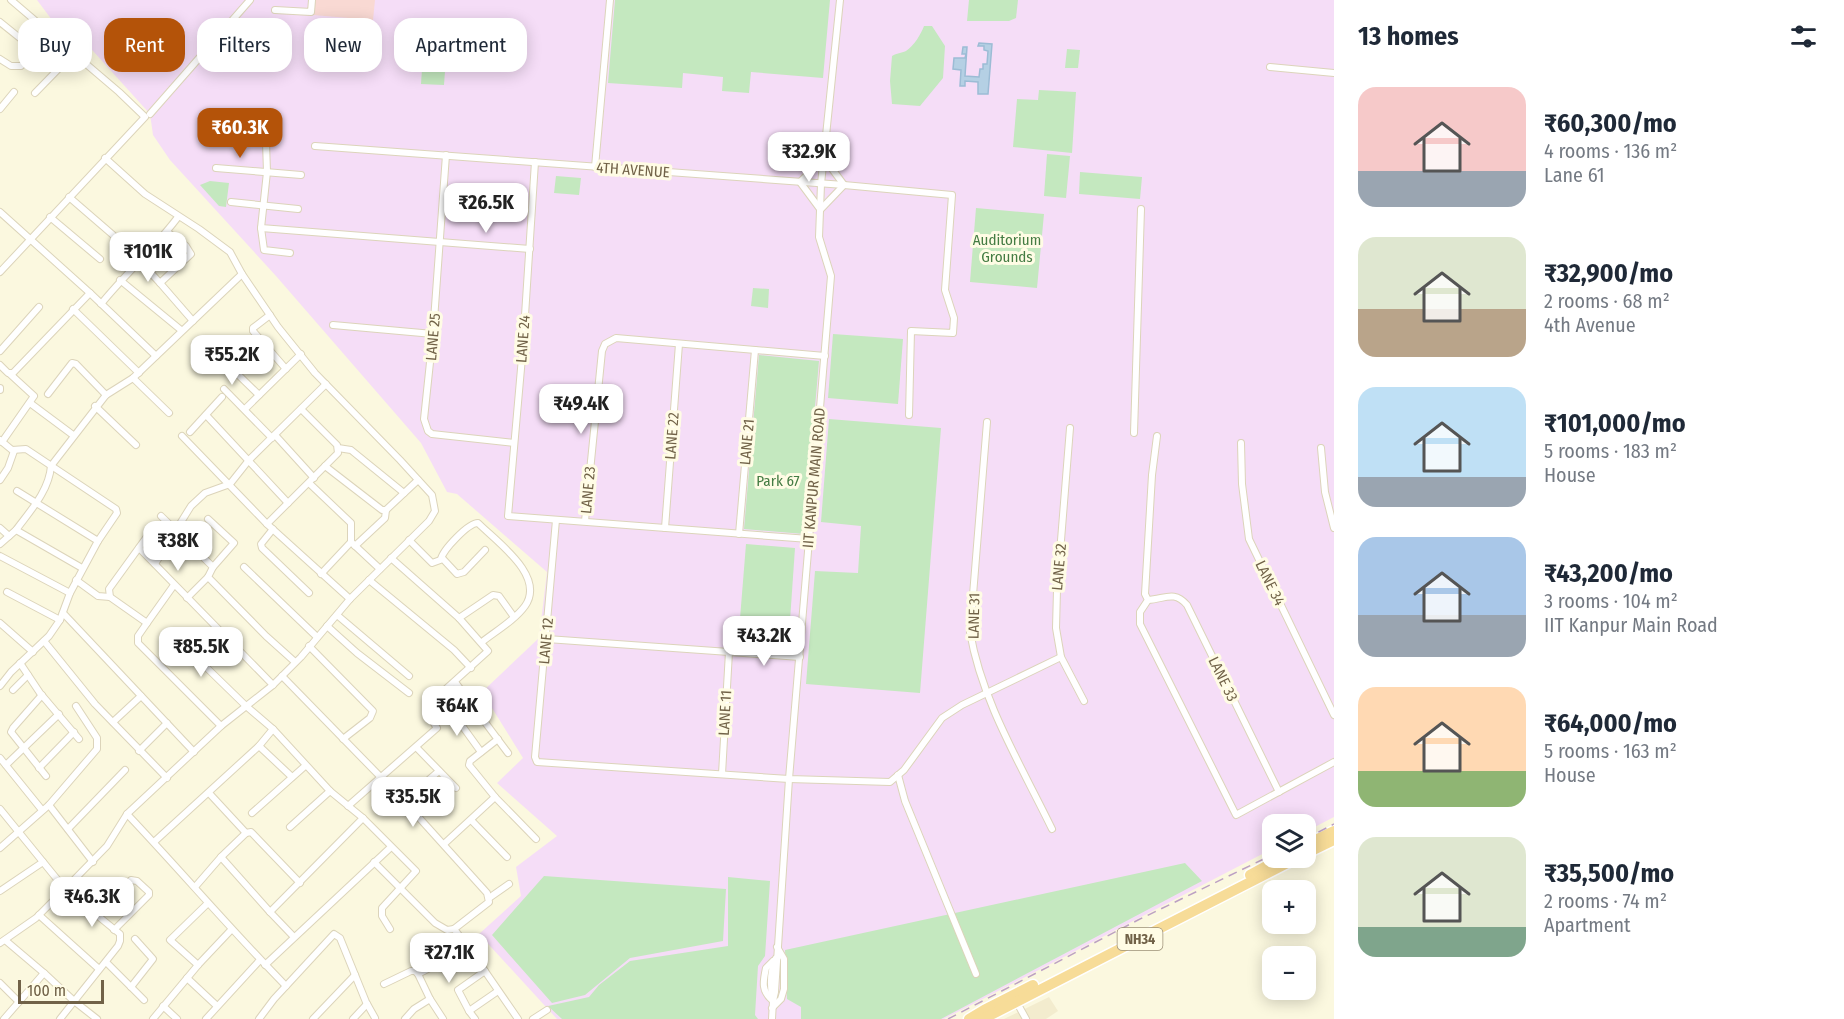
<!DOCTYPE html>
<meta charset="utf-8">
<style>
body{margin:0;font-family:"Fira Sans Condensed",sans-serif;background:#f2f2f3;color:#1f2937;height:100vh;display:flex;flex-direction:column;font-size:22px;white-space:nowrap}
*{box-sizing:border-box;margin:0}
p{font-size:20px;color:#747a83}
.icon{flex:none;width:33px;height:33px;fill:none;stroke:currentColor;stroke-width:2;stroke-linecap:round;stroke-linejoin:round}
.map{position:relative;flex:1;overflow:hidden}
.side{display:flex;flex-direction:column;background:#fff;width:510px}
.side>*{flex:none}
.guide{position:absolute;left:18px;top:18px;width:570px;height:54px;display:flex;gap:12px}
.buttons{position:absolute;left:1262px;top:814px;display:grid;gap:12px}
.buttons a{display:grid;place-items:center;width:54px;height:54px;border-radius:12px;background:#fff;box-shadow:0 3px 15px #0003;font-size:30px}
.scale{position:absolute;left:18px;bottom:15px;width:86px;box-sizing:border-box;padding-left:6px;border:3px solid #716248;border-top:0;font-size:16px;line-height:21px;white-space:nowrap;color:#716248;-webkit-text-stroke:4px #fffce5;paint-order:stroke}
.price{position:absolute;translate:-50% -51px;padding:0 14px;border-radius:12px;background:#fff;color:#222;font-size:20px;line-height:39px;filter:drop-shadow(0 2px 3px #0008)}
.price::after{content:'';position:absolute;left:50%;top:36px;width:18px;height:14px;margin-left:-9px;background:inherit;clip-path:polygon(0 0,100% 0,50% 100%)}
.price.active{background:#b45309;color:#fff}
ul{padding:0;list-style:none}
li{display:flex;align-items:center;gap:18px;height:150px;padding:0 24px}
li span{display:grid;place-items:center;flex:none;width:168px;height:120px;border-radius:18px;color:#555}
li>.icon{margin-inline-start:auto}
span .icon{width:72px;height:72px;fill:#fffc;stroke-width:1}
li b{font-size:26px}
h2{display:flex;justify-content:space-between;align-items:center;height:72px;padding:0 24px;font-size:26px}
.chip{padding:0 21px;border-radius:18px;background:#fff;box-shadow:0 3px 15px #0003;font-size:21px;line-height:54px}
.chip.active{background:#b45309;color:#fff}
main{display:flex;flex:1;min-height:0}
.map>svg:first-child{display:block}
.residential{fill:#f3ecce}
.education{fill:#f5ddf7}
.medical{fill:#f9d9d3}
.green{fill:#c4e8bf}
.water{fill:#b5d0e4;stroke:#9cbcd5;stroke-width:1.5}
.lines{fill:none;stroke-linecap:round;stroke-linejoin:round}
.minor-casing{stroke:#dcd4ba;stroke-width:8}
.trunk-casing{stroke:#fff;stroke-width:13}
.minor{stroke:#fff;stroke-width:6}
.trunk{stroke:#f7dc98;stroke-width:10}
.rail{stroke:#bca0c3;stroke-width:1.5;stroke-dasharray:9 6;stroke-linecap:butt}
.labels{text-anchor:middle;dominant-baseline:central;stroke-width:6;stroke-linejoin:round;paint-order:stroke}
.shield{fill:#fffce5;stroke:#9c9077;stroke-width:1.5}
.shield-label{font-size:14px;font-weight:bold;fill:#716248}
.street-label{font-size:15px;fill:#716248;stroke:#fffce5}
.park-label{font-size:15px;fill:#447c43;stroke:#fffce5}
</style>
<main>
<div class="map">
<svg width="1334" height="1019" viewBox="0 0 1334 1019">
<rect width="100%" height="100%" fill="#fbf8df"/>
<polygon class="residential" points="1049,997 1058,1011 1046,1019 1004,1019"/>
<polygon class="education" points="37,0 1334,0 1334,817 1305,832 1305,825 1272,825 1272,849 944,1019 557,1019 479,934 521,896 516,867 557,836 497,783 523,758 482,692 539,638 547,572 457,494 447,492 421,443 276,276 170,160 153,135 150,114 84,41 52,20"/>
<polygon class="medical" points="314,0 375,0 373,20 313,15"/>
<g class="green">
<polygon points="615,0 830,0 823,78 751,72 749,93 722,91 723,77 683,73 682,88 608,83"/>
<polygon points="969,0 1018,0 1016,18 1009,21 967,21"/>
<path d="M924,26H932L945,46L943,78L920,106L892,104L890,81L892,56C897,53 901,53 906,51C914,46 921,34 924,26Z"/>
<polygon points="1067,49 1080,50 1078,68 1065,68"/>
<polygon points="422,69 445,71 444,85 421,84"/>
<polygon points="1039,90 1076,92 1072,153 1013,147 1017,99 1038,100"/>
<polygon points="1047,154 1070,156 1066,198 1044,196"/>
<polygon points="1080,172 1142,177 1140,199 1079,194"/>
<polygon points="556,176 581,178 579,195 554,193"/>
<polygon points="210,181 229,183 226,207 219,206 200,185"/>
<polygon points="976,208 1044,214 1037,288 970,282"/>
<polygon points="753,288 769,289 768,308 751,306"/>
<polygon points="833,334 903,339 898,404 828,398"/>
<polygon points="759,355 819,361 804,534 744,529"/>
<polygon points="829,419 941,428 920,693 806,684 815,571 858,573 861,526 821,522"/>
<polygon points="746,544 795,548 789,635 739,631"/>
<polygon points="1185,863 1202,881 941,1019 801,1019 801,1007 787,999 785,950"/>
<polygon points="544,876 726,889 723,941 630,958 585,995 552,1003 492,935"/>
<polygon points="728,877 770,881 765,956 758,966 755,1015 758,1019 562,1019 548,1006 589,997 599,985 630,961 728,946"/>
</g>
<polygon class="water" points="979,43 992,44 988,94 978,94 978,82 965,81 965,86 960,86 961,70 953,69 954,58 965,58 966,54 962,54 963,47 967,47 965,76 979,77 980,69 983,69 983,64 987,64 988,51 984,50 984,46 978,46"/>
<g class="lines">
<defs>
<g id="minor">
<polyline points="275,10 311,12 312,0"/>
<polyline points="0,22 36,51"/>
<polyline points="0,59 11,66 21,66 51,35"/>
<polyline points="1270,67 1334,73"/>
<polyline points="35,93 73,54"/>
<polyline points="0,109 14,92"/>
<polyline points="150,114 250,0"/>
<polyline points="266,142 267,172 261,228 530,249"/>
<polyline points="315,146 844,185 952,195 945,290 954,318 953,333 911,331 909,415"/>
<polyline points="446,155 433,334 424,419 428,431 432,434 514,443"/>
<polyline points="824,158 844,185"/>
<polyline points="535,162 523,346 508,516 809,539"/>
<polyline points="595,167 610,0"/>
<polyline points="216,168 301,175"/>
<polyline points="69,197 113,235"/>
<polyline points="231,202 298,209"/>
<polyline points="820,209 800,182 824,158"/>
<polyline points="821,209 844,185"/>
<polyline points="0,212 90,293"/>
<polyline points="50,217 100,259"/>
<polyline points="261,228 264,250 290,253"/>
<polyline points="167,232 186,246 191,254 160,283 193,321"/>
<polyline points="139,260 160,283"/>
<polyline points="0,272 145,117 119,92 11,0"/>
<polyline points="120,280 181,330"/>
<path d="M101,304C125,274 155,248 178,217"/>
<polyline points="73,309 139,373"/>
<polyline points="270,315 253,328 253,331 286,369"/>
<polyline points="333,325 433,334"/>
<polyline points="0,351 39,307"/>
<polyline points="222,359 259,395"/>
<polyline points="0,365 8,373 13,373 90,293 156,356"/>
<polyline points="133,378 169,413"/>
<polyline points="0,388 0,390"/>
<polyline points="224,389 272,438"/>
<polyline points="48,394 72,363 76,364 106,395"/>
<polyline points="30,403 73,435"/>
<polyline points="95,406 136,445"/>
<polyline points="245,409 301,354"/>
<polyline points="206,415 288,503"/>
<path d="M987,422L970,632C982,702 1021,765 1052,829"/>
<polyline points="1070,428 1057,590 1056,628 1061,657 1084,701"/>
<polyline points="190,432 222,397"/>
<polyline points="1134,433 1141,209"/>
<polyline points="275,435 314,478"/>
<polyline points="182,436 267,524 338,453 337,445 301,409"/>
<polyline points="1157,436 1152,475 1145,594 1148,600 1140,612 1140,624 1236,815 1334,762"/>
<polyline points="0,440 12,450 26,449 116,509 117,513 98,541"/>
<polyline points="2,442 34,396 10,374"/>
<polyline points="1241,443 1242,484 1249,539 1334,715"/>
<polyline points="338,448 351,450 404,493"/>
<polyline points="1321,448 1325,492 1334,528"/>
<polyline points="325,466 382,510 386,510 418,480"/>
<polyline points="0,480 8,468 14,451"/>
<polyline points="309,483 351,523 351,542 380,569"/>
<polyline points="161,516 213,567 208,577 266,636 295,662"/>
<polyline points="208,519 234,543 213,567"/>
<polyline points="556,520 535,757 537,762 789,779 890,782 904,770 942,718 962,705 1061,657"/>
<polyline points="585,521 602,351 605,344 616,338 825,356"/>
<polyline points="267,524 350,599"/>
<polyline points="0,528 9,536"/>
<polyline points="665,528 679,344"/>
<polyline points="273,529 261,544 262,548 309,593"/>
<polyline points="151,531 109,589 110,597 147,623 174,585"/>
<polyline points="739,534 755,350"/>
<polyline points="409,540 432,563 443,559 457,574 464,572 485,550"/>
<polyline points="0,544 16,530"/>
<polyline points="355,546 385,518 386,510"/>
<polyline points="139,548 273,685"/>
<polyline points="0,556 70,593"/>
<path d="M441,559C443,550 468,523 478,523C497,542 546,576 525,606C515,620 496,631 482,642"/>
<polyline points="155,564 191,506 205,493 230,484 249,460 326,384"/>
<polyline points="244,567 317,637"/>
<path d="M82,568L16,530C30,511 49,491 51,466L106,395L133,378L242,274"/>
<polyline points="321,574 351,542"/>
<polyline points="76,580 98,596 110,597"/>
<polyline points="369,580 454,650 471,668"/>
<polyline points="7,592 60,620"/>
<polyline points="187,598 208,577"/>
<path d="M1148,600C1165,599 1174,590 1187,605L1279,792"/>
<polyline points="63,613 194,752"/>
<polyline points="337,615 409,676"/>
<polyline points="459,618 493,595 499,596 514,617"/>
<polyline points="0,623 33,652"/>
<polyline points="147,623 138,636 138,643 221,726"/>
<polyline points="327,626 357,653 409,693"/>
<polyline points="172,634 246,706 273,729"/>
<polyline points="547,639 800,657"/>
<polyline points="44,641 95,704 167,778"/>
<polyline points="309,646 373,711 370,718 343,739"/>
<polyline points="20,663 40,693 79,739"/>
<polyline points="282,676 404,801 487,893 489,902 454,929 469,948 418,974"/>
<polyline points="455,682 508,753"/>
<polyline points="0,686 11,672 49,636 60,620 70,593 98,541 17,491"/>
<polyline points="13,690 28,675"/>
<polyline points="42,695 13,728 11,732 46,776"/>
<polyline points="450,709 481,752"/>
<polyline points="459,719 474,707"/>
<polyline points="113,722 141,696"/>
<polyline points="259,746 292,777"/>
<polyline points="416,747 456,788"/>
<polyline points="139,751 167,723"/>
<polyline points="0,758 42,810"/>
<polyline points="6,765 59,714"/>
<polyline points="39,768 74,732"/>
<polyline points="722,774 729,652"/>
<polyline points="898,775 905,801 976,974"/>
<polyline points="209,793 246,833"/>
<polyline points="495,797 469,765 470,761 498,739"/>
<polyline points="404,801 439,771"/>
<polyline points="49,805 93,862"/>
<polyline points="348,806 437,728 428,714 427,706 488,651 459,618 391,558"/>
<polyline points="0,809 65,889 107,846 127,814 221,726 273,685 301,657 350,599 429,521 435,511 432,495 400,460 315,373 278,327 242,274 230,252 199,229 145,194 105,158"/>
<polyline points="252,813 305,766"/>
<path d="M127,814C181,871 231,930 286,986"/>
<polyline points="471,820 507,857"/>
<polyline points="290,827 330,791"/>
<polyline points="68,829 125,770"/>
<polyline points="154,842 259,746 273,729 330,791 363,818 416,871 382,908 382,916 390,929"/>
<polyline points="444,844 495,797 536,839"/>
<polyline points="0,848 49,805 97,749 97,738 76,706"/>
<polyline points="374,862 435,923 447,930 454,929"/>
<polyline points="195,887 221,857"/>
<polyline points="0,891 43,862"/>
<polyline points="489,898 509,884"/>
<polyline points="270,912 221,857 246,833 251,832 300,883"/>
<polyline points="39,915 99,969"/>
<polyline points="97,916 131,880 137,881 149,892 149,895 114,930"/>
<polyline points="293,936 270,912 363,818"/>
<polyline points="5,940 44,973"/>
<polyline points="0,943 36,918 65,889 120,934 120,941 118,946 60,1019"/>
<polyline points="469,948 518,1019"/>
<path d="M776,958C770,971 770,987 773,1001L775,992L789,779L831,276L819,237L821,184L840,0"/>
<polyline points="106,962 144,1000"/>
<polyline points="198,965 231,930"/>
<polyline points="265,965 391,847"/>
<polyline points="187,978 217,1006"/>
<polyline points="0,983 19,1002"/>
<polyline points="384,984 411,971 415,971 418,974 430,999 414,1009 405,1019"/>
<polyline points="131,987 153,959 135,939"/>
<polyline points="430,999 443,1019"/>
<polyline points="1016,1001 1026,1019"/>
<polyline points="163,1006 177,1019"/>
<polyline points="772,1008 781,999 784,989 784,959 777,947"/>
<polyline points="469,1011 458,990 485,971"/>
<polyline points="4,1019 44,973 74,1001 97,1019"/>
<polyline points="153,1019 198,965 170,940 207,904"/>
<polyline points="206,1019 260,960"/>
<polyline points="259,1019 274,999 334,934 340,938 366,1002 375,1018"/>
<polyline points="313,1019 355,975"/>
<polyline points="353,1019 367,1004"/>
<polyline points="475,1019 469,1011 498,991"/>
<polyline points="533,1019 547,1010"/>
<path d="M772,1019L773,1001C761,991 763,982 766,968L773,961"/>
</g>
<g id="trunk">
<polyline points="1305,845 1334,831"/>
<polyline points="1305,854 1334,840"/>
<polyline points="1250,875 1281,858"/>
<polyline points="969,1019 984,1010 1033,985"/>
<polyline points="983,1019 1297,858"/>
</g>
</defs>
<use href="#minor" class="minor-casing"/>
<use href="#trunk" class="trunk-casing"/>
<use href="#minor" class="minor"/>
<use href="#trunk" class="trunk"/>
<g class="rail">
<polyline points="1305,839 1334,824"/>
<polyline points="948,1019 1138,920 1272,855"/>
</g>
</g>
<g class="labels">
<rect class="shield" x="1117.5" y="928" width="45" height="22" rx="4.5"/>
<g class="shield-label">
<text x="1140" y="939">NH34</text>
</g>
<g class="street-label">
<text transform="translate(633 170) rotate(4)">4TH AVENUE</text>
<text transform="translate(433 337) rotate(-85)">LANE 25</text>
<text transform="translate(523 339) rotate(-86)">LANE 24</text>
<text transform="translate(672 436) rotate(-86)">LANE 22</text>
<text transform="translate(747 442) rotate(-85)">LANE 21</text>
<text transform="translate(814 478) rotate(-85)">IIT KANPUR MAIN ROAD</text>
<text transform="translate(588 490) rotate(-85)">LANE 23</text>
<text transform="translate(1059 567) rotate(-85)">LANE 32</text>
<text transform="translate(1270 583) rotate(64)">LANE 34</text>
<text transform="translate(974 616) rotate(-89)">LANE 31</text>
<text transform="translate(546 641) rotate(-85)">LANE 12</text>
<text transform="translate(1223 679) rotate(64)">LANE 33</text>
<text transform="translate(725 713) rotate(-87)">LANE 11</text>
</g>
<g class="park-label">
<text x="1007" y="240">Auditorium<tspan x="1007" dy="17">Grounds</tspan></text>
<text x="778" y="481">Park 67</text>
</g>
</g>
</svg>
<div class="buttons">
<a><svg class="icon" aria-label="layers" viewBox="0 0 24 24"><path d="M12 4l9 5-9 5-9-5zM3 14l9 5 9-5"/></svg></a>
<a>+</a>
<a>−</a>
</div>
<div class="scale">100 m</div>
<b class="price active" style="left:240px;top:159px">₹60.3K</b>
<b class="price" style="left:809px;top:183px">₹32.9K</b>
<b class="price" style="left:486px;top:234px">₹26.5K</b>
<b class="price" style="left:148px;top:283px">₹101K</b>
<b class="price" style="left:232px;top:386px">₹55.2K</b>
<b class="price" style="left:581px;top:435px">₹49.4K</b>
<b class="price" style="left:178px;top:572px">₹38K</b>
<b class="price" style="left:764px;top:667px">₹43.2K</b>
<b class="price" style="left:201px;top:678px">₹85.5K</b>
<b class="price" style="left:457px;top:737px">₹64K</b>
<b class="price" style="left:413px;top:828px">₹35.5K</b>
<b class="price" style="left:92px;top:928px">₹46.3K</b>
<b class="price" style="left:449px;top:984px">₹27.1K</b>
<div class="guide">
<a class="chip">Buy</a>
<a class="chip active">Rent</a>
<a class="chip">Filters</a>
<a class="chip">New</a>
<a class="chip">Apartment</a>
</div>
</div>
<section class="side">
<h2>13 homes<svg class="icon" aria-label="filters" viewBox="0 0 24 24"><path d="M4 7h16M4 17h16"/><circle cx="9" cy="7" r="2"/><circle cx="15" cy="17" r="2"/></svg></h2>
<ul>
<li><span style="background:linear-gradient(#f6c9c9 70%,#9aa5b1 0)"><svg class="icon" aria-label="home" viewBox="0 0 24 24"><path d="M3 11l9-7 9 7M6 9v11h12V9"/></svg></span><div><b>₹60,300/mo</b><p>4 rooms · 136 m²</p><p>Lane 61</p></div></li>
<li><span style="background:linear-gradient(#dfe7d0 60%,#b9a48a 0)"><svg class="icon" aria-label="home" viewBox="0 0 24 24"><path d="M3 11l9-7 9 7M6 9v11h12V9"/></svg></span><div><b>₹32,900/mo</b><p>2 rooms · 68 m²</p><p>4th Avenue</p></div></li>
<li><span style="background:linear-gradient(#bfe0f5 75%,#9aa5b1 0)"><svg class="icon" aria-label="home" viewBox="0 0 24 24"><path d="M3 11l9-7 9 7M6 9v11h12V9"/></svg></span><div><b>₹101,000/mo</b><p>5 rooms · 183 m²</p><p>House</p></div></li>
<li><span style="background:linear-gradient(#a9c7e8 65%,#9aa5b1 0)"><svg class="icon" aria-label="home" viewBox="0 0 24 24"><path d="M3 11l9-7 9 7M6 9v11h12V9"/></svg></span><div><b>₹43,200/mo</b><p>3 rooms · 104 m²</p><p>IIT Kanpur Main Road</p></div></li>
<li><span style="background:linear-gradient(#ffd9b3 70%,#8fb573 0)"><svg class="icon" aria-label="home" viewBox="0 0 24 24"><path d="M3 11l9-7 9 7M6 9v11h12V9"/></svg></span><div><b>₹64,000/mo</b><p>5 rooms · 163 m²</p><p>House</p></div></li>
<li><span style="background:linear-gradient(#dfe7d0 75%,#7fa58c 0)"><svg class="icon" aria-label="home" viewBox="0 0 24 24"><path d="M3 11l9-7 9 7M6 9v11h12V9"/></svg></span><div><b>₹35,500/mo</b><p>2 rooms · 74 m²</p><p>Apartment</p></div></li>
</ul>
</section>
</main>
